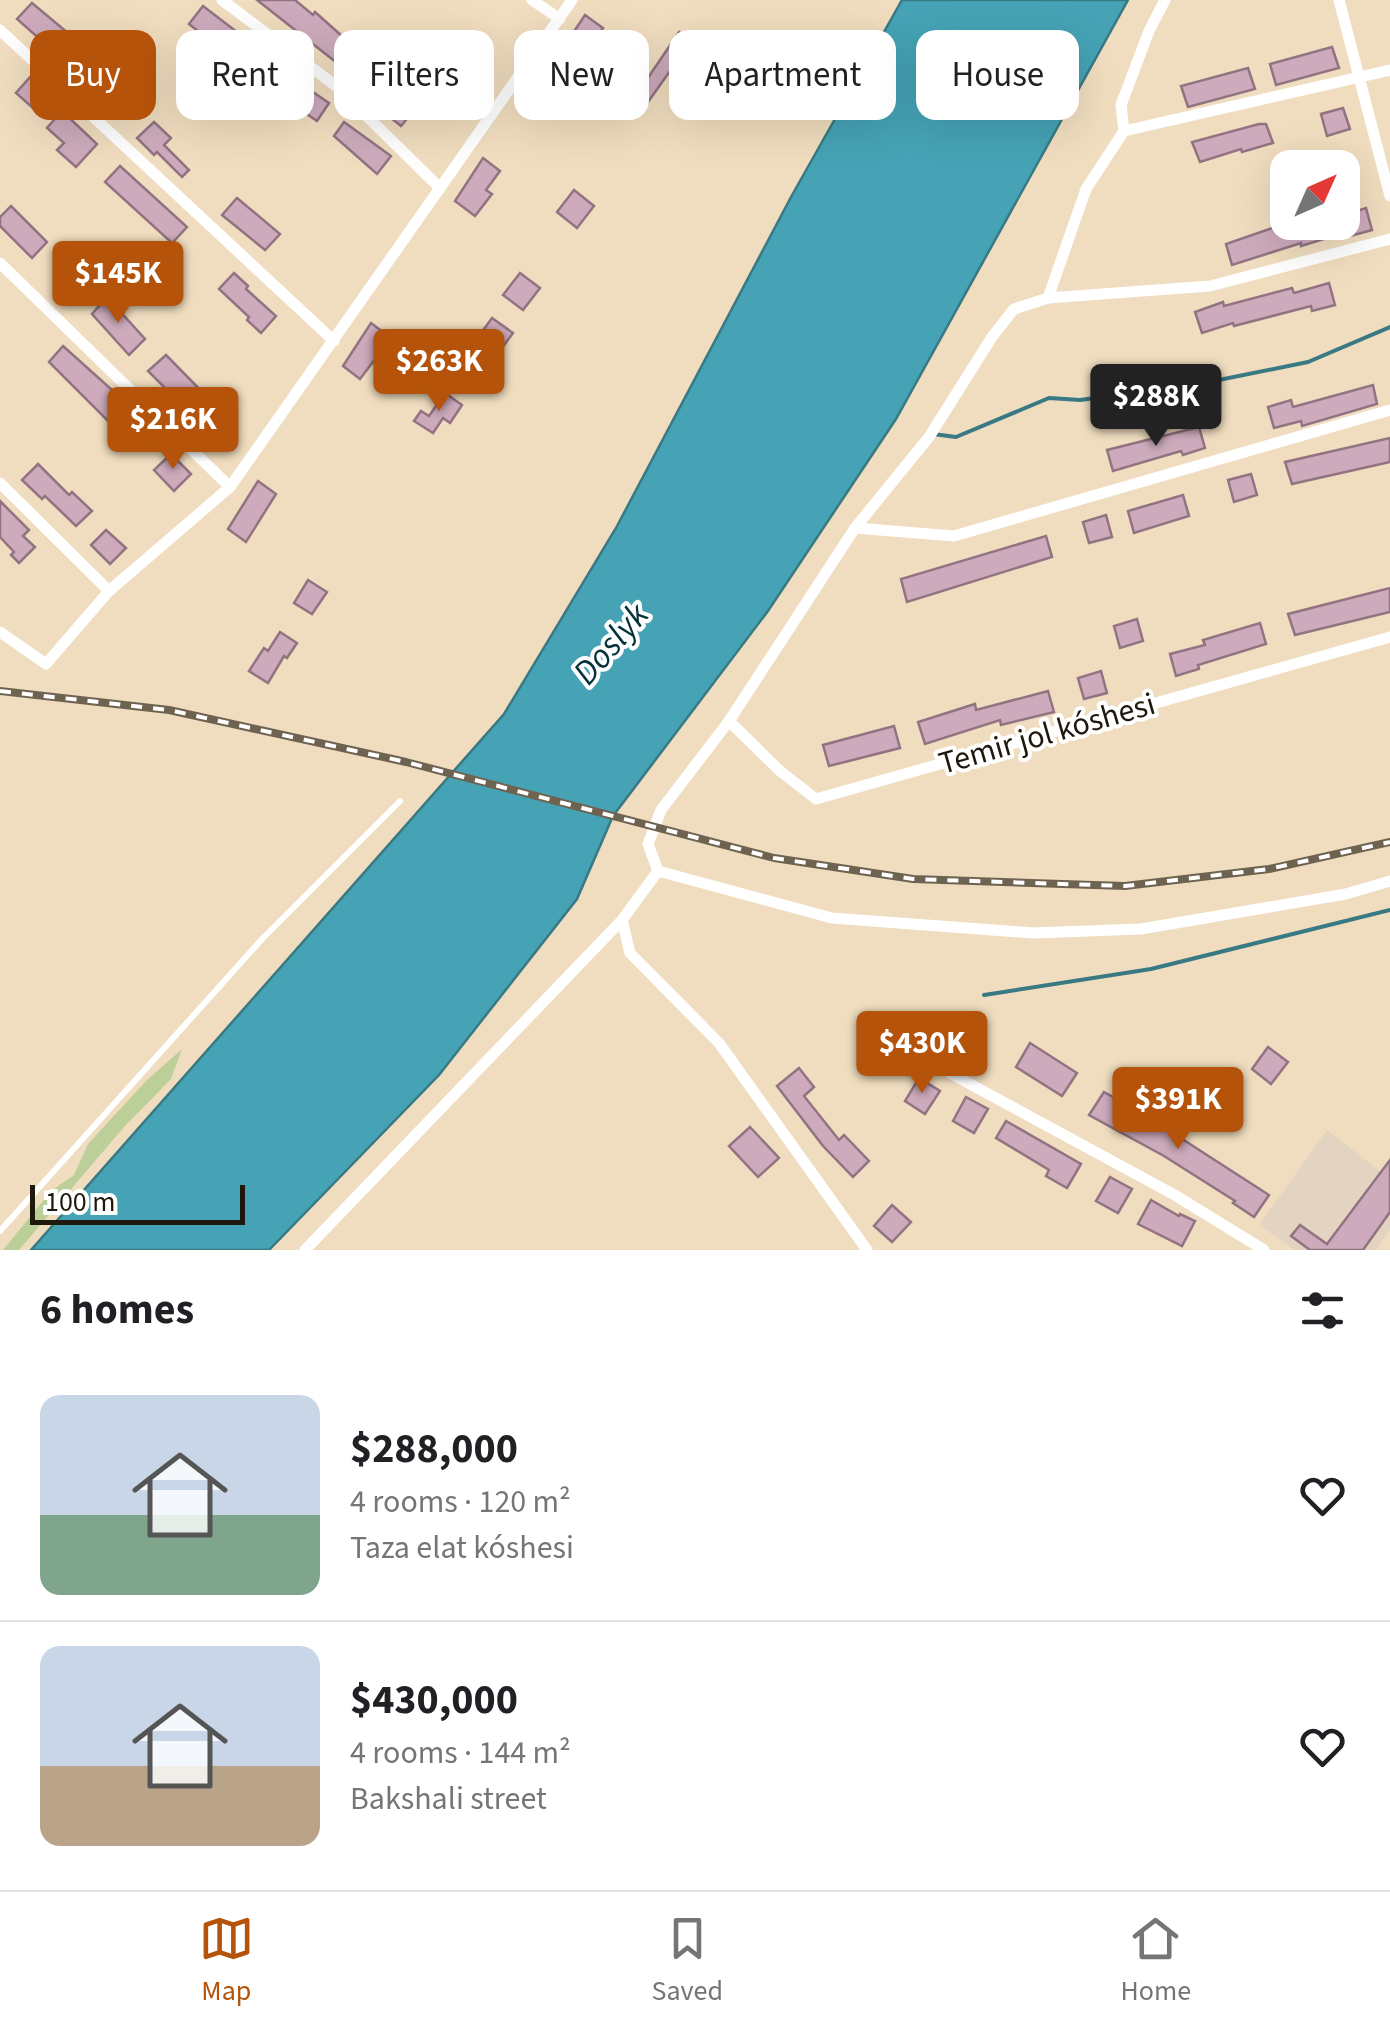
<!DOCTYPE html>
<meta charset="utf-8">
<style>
body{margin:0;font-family:"Source Sans 3",sans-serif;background:#f6f6f6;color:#202124;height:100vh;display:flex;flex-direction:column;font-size:38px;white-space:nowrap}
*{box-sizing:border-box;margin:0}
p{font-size:32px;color:#757577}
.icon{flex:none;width:55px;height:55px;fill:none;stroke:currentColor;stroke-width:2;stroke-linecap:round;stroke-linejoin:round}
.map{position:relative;height:1250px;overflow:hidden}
.details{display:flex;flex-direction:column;background:#fff;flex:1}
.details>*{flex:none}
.hud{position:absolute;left:30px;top:30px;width:1330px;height:90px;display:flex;gap:20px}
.needle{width:65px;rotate:45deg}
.fabs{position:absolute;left:1270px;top:150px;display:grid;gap:20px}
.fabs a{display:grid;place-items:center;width:90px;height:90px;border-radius:20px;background:#fff;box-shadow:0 10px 40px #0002;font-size:50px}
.scale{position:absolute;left:30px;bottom:25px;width:215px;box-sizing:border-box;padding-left:10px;border:5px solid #1e180d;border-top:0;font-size:28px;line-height:35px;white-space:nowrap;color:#1e180d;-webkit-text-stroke:8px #fff;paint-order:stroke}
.price{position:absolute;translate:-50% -85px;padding:0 22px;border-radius:10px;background:#b45309;color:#fff;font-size:32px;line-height:65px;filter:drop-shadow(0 2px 5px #0008)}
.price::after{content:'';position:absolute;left:50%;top:60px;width:30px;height:22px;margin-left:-15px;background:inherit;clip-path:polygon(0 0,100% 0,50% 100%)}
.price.current{background:#222;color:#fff}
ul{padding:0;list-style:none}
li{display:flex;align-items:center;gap:30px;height:250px;padding:0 40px}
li+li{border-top:2px solid #e0e0e0}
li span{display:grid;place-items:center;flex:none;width:280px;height:200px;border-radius:20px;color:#555}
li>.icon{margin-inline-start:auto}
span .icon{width:120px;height:120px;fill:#fffc;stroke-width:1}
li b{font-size:42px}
h2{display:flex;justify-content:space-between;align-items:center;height:120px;padding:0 40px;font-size:42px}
.chip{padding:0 35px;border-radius:20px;background:#fff;box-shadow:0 10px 40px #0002;font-size:35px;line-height:90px}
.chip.current{background:#b45309;color:#fff}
.menu{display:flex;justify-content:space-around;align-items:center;height:140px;border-top:2px solid #e0e0e0;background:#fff;font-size:28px;color:#757577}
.menu a{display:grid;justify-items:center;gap:5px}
.menu .current{color:#b45309}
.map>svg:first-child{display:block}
.education{fill:#e3d3c1}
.green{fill:#bdcf99}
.water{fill:#45a3b5;stroke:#397983;stroke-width:2.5}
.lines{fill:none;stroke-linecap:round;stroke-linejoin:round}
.stream{stroke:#397983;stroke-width:4}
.building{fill:#cdabbc;stroke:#927382;stroke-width:2.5}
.service{stroke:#fff;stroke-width:6}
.minor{stroke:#fff;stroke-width:11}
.rail-casing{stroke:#6e6351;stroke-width:8}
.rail{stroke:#fff;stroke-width:4;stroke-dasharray:11;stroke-linecap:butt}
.labels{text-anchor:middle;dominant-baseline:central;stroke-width:8;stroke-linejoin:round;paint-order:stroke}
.street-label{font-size:32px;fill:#1e180d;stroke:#fff}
.water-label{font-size:35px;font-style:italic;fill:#03323a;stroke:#fff}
</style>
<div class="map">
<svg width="1390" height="1250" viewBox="0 0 1390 1250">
<rect width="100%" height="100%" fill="#f0ddbf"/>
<polygon class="education" points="1327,1130 1390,1179 1390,1230 1376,1250 1295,1250 1259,1225"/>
<polygon class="green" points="182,1049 171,1079 124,1127 19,1250 3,1250 51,1191 74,1175 88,1144 146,1081"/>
<polygon class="water" points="902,0 1128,0 896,419 768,611 613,816 577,899 439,1075 269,1250 31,1250 504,714 616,528 791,197"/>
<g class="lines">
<g class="stream">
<polyline points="933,434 956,437 1049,398 1080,400 1194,385 1308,362 1390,327"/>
<polyline points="984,995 1151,969 1390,910"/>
</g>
</g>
<g class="building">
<polygon points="257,0 295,0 313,15 315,12 352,45 347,52 416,108 401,126 345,81 351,74"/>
<polygon points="32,3 68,33 52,50 17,19"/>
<polygon points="203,6 250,42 244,51 219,33 212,42 189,24"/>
<polygon points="585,15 603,28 587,51 569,39"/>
<polygon points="679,32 700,48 683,70 675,64 648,102 637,94"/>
<polygon points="1332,47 1339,68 1276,85 1270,64"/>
<polygon points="264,58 329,103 317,121 282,97 288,89 257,67"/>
<polygon points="91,60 139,101 124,118 76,76"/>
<polygon points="1248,68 1255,89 1188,107 1181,86"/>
<polygon points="31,76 49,92 34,109 16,93"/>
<polygon points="1343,108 1350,129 1327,136 1321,114"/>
<polygon points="62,111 97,144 76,167 57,150 64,143 47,128"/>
<polygon points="154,122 171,138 164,145 189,170 182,177 157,152 154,155 137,138"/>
<polygon points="344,122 391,156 377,174 334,136"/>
<polygon points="1259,124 1266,124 1273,143 1242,152 1241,149 1200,162 1192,142"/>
<polygon points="483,158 500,171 486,190 492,194 475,216 455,201"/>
<polygon points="120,166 187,227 172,243 105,182"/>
<polygon points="574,190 594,206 577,228 557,212"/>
<polygon points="237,198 280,234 265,250 222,215"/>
<polygon points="11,206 47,242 32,258 0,226 0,217"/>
<polygon points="1366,208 1372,230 1350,236 1343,215"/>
<polygon points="1290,222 1291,226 1319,222 1324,239 1301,246 1301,243 1232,265 1226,244"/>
<polygon points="72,270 91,290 80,301 76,298 74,300 58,285"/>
<polygon points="234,273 248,286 246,289 276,316 261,333 247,320 249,317 219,289"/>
<polygon points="520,273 540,288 523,310 503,295"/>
<polygon points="1329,283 1335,305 1312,311 1311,306 1234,326 1233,323 1202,333 1195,312 1223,302 1224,306 1292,288 1294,293"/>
<polygon points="107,297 145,339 129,355 92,314"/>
<polygon points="492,318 513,333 496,356 476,340"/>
<polygon points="371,323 391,338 360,379 343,366"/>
<polygon points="63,346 122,399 151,432 135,448 49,362"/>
<polygon points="166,355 225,415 209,432 148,371"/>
<polygon points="1373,385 1377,404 1302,426 1301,421 1274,428 1268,407 1291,400 1293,407"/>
<polygon points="445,393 462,405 450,423 443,418 433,433 414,421 421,411 429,416"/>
<polygon points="1199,427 1205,448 1183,455 1181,451 1113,471 1107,450"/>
<polygon points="1390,438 1390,462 1292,484 1285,462"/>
<polygon points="171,454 191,474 174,491 154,470"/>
<polygon points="38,464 69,495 72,492 92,511 76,526 45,496 42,499 22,480"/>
<polygon points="1251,474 1257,495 1234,502 1228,480"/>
<polygon points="258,481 276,494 246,542 228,529"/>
<polygon points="1183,495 1189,516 1134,533 1128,511"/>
<polygon points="0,501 29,530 23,536 35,547 19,563 11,555 14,552 0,537"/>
<polygon points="1106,515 1112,537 1089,543 1083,522"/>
<polygon points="106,530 126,548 110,564 91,545"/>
<polygon points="1046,536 1052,557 907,602 901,579"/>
<polygon points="308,580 327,592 312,614 294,603"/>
<polygon points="1390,588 1390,612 1295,635 1288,614"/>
<polygon points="1137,619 1143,641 1120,648 1114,626"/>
<polygon points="1260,623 1266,644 1198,665 1199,669 1176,676 1170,654 1205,645 1203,640"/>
<polygon points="280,632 297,643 287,658 284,656 268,683 249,671 264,648 268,651"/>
<polygon points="1101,671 1107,693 1084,699 1078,678"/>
<polygon points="1048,691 1054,712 1001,725 1000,720 925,744 918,722 975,704 976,710"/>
<polygon points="894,726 900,748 829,766 823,745"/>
<polygon points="1030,1043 1077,1073 1062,1096 1016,1067"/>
<polygon points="1268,1047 1288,1062 1271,1084 1252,1069"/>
<polygon points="799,1068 814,1087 804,1096 839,1140 844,1135 869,1161 853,1177 823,1146 777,1086"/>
<polygon points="919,1078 940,1091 925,1114 905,1101"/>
<polygon points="1104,1092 1178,1133 1176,1135 1269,1195 1254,1217 1233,1203 1235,1201 1164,1156 1089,1115"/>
<polygon points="966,1097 988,1109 974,1133 953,1121"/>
<polygon points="1006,1121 1081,1164 1067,1188 1046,1176 1049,1170 996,1138"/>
<polygon points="750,1127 779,1158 758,1177 729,1146"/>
<polygon points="1390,1160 1390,1212 1363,1250 1310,1250 1291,1236 1300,1225 1327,1244"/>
<polygon points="1110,1177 1132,1189 1118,1213 1096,1201"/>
<polygon points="1151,1200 1179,1216 1180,1214 1195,1221 1182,1246 1138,1224"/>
<polygon points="892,1205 911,1222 892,1242 874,1226"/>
</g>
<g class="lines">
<polyline class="service" points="0,1231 263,938 400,801"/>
<g class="minor">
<polyline points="222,0 336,86 440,188"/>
<polyline points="532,0 560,19"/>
<polyline points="1339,0 1390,196"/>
<polyline points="0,30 334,341"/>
<polyline points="1124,131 1390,70"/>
<polyline points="0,263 230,487"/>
<polyline points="1048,298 1210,286 1390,239"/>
<polyline points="0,483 109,591"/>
<polyline points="855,528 954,536 1390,410"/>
<polyline points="0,632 46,664 109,591 230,487 572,0"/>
<polyline points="729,721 780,771 816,799 1390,637"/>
<polyline points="658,871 648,844 661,810 729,721 855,528 929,437 992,337 1014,309 1048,298 1086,189 1124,131 1121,105 1149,31 1165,0"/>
<polyline points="658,871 832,918 1033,933 1141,929 1346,894 1390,881"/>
<polyline points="622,920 630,953 719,1043 867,1250"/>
<polyline points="935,1065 1173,1194 1264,1250"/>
<polyline points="305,1250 622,920 658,871"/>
</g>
<defs>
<polyline id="rail" points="0,691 169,710 406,762 774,858 913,879 1125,886 1269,869 1390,842"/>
</defs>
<use href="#rail" class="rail-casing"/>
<use href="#rail" class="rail"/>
</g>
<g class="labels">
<g class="street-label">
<text transform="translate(1047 734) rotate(-16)">Temir jol kóshesi</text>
</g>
<g class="water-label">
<text transform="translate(611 644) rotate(-49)">Doslyk</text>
</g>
</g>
</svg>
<div class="fabs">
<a><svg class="needle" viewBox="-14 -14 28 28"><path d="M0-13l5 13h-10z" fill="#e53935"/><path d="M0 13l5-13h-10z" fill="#757577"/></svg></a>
</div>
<div class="scale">100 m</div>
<b class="price" style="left:118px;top:326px">$145K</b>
<b class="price" style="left:439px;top:414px">$263K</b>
<b class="price current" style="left:1156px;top:449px">$288K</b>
<b class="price" style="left:173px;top:472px">$216K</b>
<b class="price" style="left:922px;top:1096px">$430K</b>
<b class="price" style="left:1178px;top:1152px">$391K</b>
<div class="hud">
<a class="chip current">Buy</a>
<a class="chip">Rent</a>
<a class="chip">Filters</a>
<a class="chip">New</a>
<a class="chip">Apartment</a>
<a class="chip">House</a>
</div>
</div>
<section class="details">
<h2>6 homes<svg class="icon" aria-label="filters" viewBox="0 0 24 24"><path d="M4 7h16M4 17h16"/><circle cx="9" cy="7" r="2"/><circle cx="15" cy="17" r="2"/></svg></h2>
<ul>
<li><span style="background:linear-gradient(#c9d6e8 60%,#7fa58c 0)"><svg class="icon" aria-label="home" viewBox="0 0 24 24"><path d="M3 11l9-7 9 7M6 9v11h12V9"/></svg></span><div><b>$288,000</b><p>4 rooms · 120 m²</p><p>Taza elat kóshesi</p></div><svg class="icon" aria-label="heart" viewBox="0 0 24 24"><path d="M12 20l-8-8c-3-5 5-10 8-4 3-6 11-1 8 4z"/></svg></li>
<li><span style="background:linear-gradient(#c9d6e8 60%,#b9a48a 0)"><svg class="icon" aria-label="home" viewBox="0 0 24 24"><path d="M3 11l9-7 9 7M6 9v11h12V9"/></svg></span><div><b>$430,000</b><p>4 rooms · 144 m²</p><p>Bakshali street</p></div><svg class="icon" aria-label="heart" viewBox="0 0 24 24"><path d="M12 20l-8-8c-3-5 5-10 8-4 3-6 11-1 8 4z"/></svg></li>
</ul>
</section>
<nav class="menu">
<a class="current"><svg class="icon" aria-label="map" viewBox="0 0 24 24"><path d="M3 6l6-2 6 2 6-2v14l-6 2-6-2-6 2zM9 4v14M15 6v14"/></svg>Map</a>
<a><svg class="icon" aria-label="saved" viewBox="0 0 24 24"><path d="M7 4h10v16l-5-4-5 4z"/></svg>Saved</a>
<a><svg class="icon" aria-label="home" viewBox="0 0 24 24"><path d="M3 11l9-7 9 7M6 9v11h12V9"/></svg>Home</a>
</nav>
